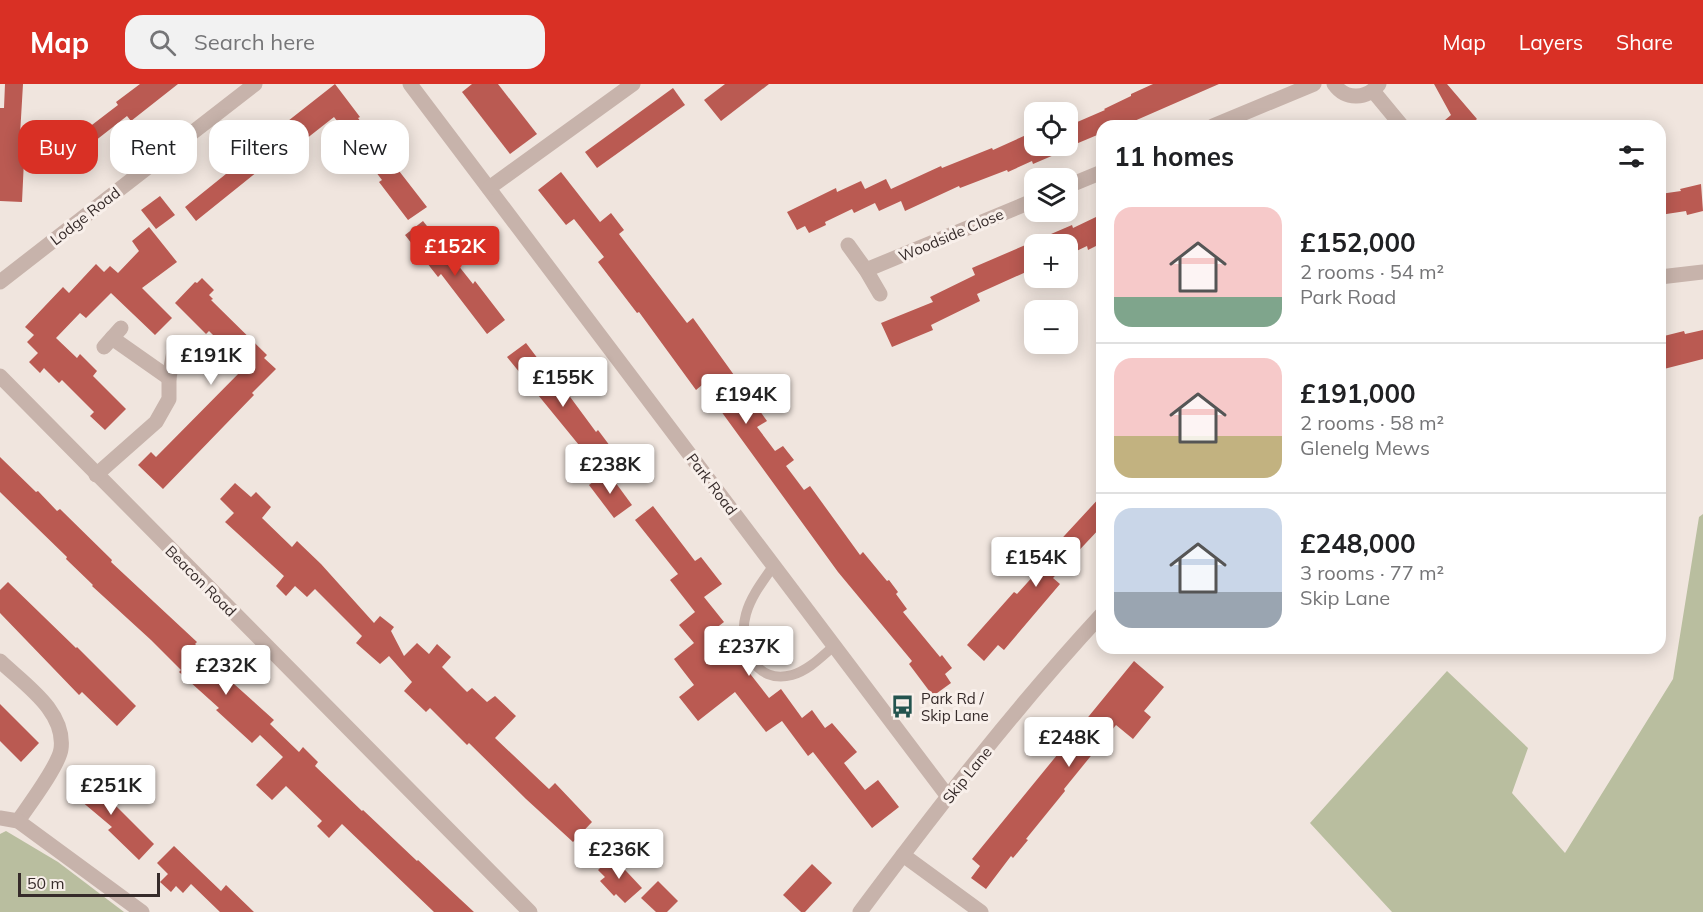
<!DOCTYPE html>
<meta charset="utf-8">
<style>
body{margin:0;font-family:Mulish,sans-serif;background:#f2f2f2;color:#202124;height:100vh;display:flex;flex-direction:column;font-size:22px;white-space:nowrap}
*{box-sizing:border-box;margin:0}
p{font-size:20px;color:#757577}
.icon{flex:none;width:33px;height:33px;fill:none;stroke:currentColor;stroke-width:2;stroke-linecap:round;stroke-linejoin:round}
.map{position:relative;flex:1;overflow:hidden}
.side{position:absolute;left:1096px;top:36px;width:570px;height:534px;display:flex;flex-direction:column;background:#fff;border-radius:18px;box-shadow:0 3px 15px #0003}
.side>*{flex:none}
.hud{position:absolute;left:18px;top:36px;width:570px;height:54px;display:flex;gap:12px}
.fabs{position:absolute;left:1024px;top:18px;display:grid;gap:12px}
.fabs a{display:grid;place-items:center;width:54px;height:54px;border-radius:12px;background:#fff;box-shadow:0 3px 15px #0003;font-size:30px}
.scale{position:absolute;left:18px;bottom:15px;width:142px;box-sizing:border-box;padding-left:6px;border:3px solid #362b2a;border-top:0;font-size:16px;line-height:21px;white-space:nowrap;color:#362b2a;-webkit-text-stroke:4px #f8efea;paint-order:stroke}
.price{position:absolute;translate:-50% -51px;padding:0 14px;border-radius:6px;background:#fff;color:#222;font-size:20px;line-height:39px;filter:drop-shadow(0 2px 3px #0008)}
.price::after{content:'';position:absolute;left:50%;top:36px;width:18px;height:14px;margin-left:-9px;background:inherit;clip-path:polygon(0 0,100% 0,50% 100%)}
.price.on{background:#d93025;color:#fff}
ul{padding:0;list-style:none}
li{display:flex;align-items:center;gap:18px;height:150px;padding:0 18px}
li+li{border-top:2px solid #e0e0e0}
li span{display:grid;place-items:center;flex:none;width:168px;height:120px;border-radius:18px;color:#555}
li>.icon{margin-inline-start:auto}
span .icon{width:72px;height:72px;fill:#fffc;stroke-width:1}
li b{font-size:26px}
h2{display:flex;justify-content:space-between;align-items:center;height:72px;padding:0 18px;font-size:26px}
.tag{padding:0 21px;border-radius:18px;background:#fff;box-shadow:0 3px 15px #0003;font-size:21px;line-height:54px}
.tag.on{background:#d93025;color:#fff}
header{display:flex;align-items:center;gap:36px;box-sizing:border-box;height:84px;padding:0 30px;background:#d93025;color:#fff}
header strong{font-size:28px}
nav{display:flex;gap:33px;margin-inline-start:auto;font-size:21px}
.search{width:420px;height:54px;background:#f2f2f2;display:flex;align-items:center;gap:15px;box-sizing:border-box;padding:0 21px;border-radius:18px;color:#757577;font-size:22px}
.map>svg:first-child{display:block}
.green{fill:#b9be9f}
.building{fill:#ba5a52}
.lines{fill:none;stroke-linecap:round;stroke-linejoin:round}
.lane{stroke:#c7b3ab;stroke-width:10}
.street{stroke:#c7b3ab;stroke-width:15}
.labels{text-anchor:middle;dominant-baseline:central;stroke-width:6;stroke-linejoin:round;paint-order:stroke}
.street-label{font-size:15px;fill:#362b2a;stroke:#f8efea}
.poi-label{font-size:15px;fill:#362b2a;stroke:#f8efea;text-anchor:start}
</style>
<header>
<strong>Map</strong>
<div class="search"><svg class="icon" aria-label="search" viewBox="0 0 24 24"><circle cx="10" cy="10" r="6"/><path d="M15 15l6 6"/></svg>Search here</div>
<nav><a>Map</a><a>Layers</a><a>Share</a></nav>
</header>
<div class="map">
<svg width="1703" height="828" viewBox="0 0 1703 828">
<rect width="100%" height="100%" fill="#f0e5de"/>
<g class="green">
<polygon points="1703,430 1703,828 1392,828 1310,739 1447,587 1528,664 1512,709 1565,769 1673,595 1699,433"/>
<polygon points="6,747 58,778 124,828 0,828 0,750"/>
</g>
<g class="building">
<polygon points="5,0 23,0 20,51 30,51 30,76 24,76 22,118 0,117 0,24 4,24"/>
<polygon points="140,0 178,0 131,37 127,32 63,82 54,70 118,21 116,18"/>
<polygon points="335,0 360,33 358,34 427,123 408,136 379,98 382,96 334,33 306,55 303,51 196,137 185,123 289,39 288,37"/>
<polygon points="472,0 498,0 537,50 510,70 462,8"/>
<polygon points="725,0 769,0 721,37 704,16"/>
<polygon points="1153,0 1219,0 1132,38 1134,42 1102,42 1102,49 1071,62 1075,62 1033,80 1032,77 1008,88 1007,86 960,104 959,102 905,127 901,117 879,127 875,119 854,129 852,125 825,138 826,141 809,149 805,142 797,146 787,128 836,104 837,108 861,97 865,105 886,95 891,105 941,82 942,84 992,64 993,66 1035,47 1035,62 1068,62 1068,42 1105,26 1104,25 1131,12 1131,10"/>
<polygon points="1434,0 1447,0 1477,35 1469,42 1438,42 1451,31"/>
<polygon points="673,4 685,21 597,84 585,68"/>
<polygon points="561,88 600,138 611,129 624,146 619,150 687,239 693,234 767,337 757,343 775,367 783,362 794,376 786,382 804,406 810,402 860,471 863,468 887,497 889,496 898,508 896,510 907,525 903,528 940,573 942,571 952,584 945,590 951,599 933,612 909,580 912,577 838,488 702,301 696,306 639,228 637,229 598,178 604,173 574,135 566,141 538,106"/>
<polygon points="1701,100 1703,127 1687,131 1686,127 1660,131 1660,110 1681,107 1680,105"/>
<polygon points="160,112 175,131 156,145 141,126"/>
<polygon points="1096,133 1097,136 1102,134 1102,159 1088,166 1087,162 1068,171 1068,160 1035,160 1035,184 977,210 980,217 931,241 933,246 892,263 881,239 933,218 930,213 975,191 972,184 1072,141 1073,144"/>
<polygon points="423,137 473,200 475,197 505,236 487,250 441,190 438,193 405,151"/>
<polygon points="149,143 177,178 142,204 172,234 155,251 111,209 86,234 80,229 56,254 77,274 80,270 97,287 93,292 126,325 105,346 90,332 94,328 62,296 59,299 44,284 40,289 29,278 38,269 27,258 34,251 25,243 63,203 69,209 96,180 104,188 110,182 118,189 139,167 132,157"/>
<polygon points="202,194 214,206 209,211 213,215 211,216 267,271 264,274 276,285 252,309 254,311 163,405 138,381 151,368 156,373 245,283 209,247 206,250 175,219 195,198 197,199"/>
<polygon points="1703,246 1703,275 1660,286 1660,253 1684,247 1685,250"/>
<polygon points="526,259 563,308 565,306 596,348 598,346 619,374 601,388 507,273"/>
<polygon points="0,373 36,408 38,407 57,427 60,425 112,476 111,478 197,558 195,560 236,597 234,600 274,636 270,640 299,668 303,663 318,678 315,682 362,727 363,726 417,777 418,776 474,828 434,828 342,740 329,754 317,742 322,737 286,702 272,716 256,701 283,673 260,651 252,659 216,626 219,624 179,588 181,586 151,556 92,502 93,501 66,475 67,473 0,408"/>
<polygon points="607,387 632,421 614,434 589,401"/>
<polygon points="235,399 251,413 256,408 271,423 262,434 292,463 297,457 321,480 374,539 380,532 394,543 391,547 404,572 417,559 429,570 437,560 451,573 442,583 467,608 472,604 487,618 495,612 516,632 495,654 549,705 555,699 592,738 573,758 526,715 469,659 467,661 430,624 426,628 404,607 412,598 389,572 380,580 356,559 362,552 315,505 307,513 295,502 286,512 276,502 284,492 225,438 234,429 220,415"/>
<polygon points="1102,411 1102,442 1053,494 1060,500 1004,566 998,561 984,577 967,561 1014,508 1017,510 1056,467 1053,464"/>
<polygon points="653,422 695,477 701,473 722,500 704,513 724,538 715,545 769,614 781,605 802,634 812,626 825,644 832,639 857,668 844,679 865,706 878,696 899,723 872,744 813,668 808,672 782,637 766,648 735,608 698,637 679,613 694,601 674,575 694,559 679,541 695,528 670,496 678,490 635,436"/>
<polygon points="8,498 76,564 77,563 136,622 117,642 82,608 79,611 0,529 0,506"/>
<polygon points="1134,577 1164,603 1144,627 1151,633 1133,655 1116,641 1064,705 1065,707 1026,755 1028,756 1013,774 1011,772 986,805 971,794 980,782 972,775"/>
<polygon points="0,620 39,659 21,678 0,657"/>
<polygon points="83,688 112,715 111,717 154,760 139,776 108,746 112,743 68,706"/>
<polygon points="174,762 221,807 226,801 254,828 220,828 191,800 183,809 176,802 171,808 160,798 168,790 157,779"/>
<polygon points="612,772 642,804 625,819 616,810 614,812 600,797 605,793 598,786"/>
<polygon points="812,780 832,799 805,828 801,828 783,811"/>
<polygon points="658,797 678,817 667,828 656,828 641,814"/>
</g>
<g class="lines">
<path class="lane" d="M774,481C763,497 751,512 746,530C737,561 755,601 792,591C809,586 821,573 834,562"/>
<g class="street">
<polyline points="410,0 949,714"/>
<path d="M1334,0C1346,17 1367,15 1379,0"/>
<polyline points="1373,7 1402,42"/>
<polyline points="1213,42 1314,0"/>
<polyline points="1068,102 1102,88"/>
<polyline points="489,104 633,0"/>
<polyline points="848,161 866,186 880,210"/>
<polyline points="866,186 1035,116"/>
<polyline points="1660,193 1703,188"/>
<polyline points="0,198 255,0"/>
<polyline points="112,254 169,294"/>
<polyline points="104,263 121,244"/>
<polyline points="0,292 530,828"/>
<polyline points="96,391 156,338 169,315 169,294 174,267"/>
<path d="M0,577C24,600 66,627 61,665C59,681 29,721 18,737"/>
<polyline points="0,734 18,737 142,828"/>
<polyline points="903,771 981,828"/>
<path d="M860,828C936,726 1016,623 1102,530"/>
</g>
</g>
<defs>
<symbol id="bus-bare" viewBox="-9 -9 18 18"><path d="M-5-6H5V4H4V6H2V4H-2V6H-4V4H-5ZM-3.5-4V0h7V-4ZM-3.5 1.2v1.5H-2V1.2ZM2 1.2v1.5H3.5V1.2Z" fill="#23534e" stroke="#f8efea" stroke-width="2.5" paint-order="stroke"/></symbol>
</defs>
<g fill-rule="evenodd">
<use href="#bus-bare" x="886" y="606" width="33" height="33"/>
</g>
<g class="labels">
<g class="street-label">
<text transform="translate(85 132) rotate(-38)">Lodge Road</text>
<text transform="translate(951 151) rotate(-23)">Woodside Close</text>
<text transform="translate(712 400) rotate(53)">Park Road</text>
<text transform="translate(201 497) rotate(45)">Beacon Road</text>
<text transform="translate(967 691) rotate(-51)">Skip Lane</text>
</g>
<g class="poi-label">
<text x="921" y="614">Park Rd /<tspan x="921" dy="17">Skip Lane</tspan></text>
</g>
</g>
</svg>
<div class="fabs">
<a><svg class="icon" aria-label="locate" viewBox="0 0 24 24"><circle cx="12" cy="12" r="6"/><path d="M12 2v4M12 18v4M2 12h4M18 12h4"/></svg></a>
<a><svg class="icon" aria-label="layers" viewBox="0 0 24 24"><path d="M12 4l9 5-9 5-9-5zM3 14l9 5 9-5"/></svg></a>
<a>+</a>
<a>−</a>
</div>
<div class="scale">50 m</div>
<b class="price on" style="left:455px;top:193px">£152K</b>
<b class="price" style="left:211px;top:302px">£191K</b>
<b class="price" style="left:563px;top:324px">£155K</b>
<b class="price" style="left:746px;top:341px">£194K</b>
<b class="price" style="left:610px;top:411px">£238K</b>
<b class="price" style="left:1036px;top:504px">£154K</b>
<b class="price" style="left:749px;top:593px">£237K</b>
<b class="price" style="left:226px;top:612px">£232K</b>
<b class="price" style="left:1069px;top:684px">£248K</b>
<b class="price" style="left:111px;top:732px">£251K</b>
<b class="price" style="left:619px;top:796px">£236K</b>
<div class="hud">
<a class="tag on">Buy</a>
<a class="tag">Rent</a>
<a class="tag">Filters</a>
<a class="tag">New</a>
</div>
<section class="side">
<h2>11 homes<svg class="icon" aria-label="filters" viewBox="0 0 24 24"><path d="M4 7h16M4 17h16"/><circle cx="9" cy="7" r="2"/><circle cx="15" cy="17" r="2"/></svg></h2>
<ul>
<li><span style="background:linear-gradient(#f6c9c9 75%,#7fa58c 0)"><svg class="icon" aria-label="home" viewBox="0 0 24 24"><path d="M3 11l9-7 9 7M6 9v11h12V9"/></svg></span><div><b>£152,000</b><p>2 rooms · 54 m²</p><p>Park Road</p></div></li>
<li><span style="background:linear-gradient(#f6c9c9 65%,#c2b280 0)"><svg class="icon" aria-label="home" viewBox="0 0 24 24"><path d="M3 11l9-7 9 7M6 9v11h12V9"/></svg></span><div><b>£191,000</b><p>2 rooms · 58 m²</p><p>Glenelg Mews</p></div></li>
<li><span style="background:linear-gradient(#c9d6e8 70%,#9aa5b1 0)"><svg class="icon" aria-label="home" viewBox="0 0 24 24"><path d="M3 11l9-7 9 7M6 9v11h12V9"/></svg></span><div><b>£248,000</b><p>3 rooms · 77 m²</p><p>Skip Lane</p></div></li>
</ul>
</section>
</div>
